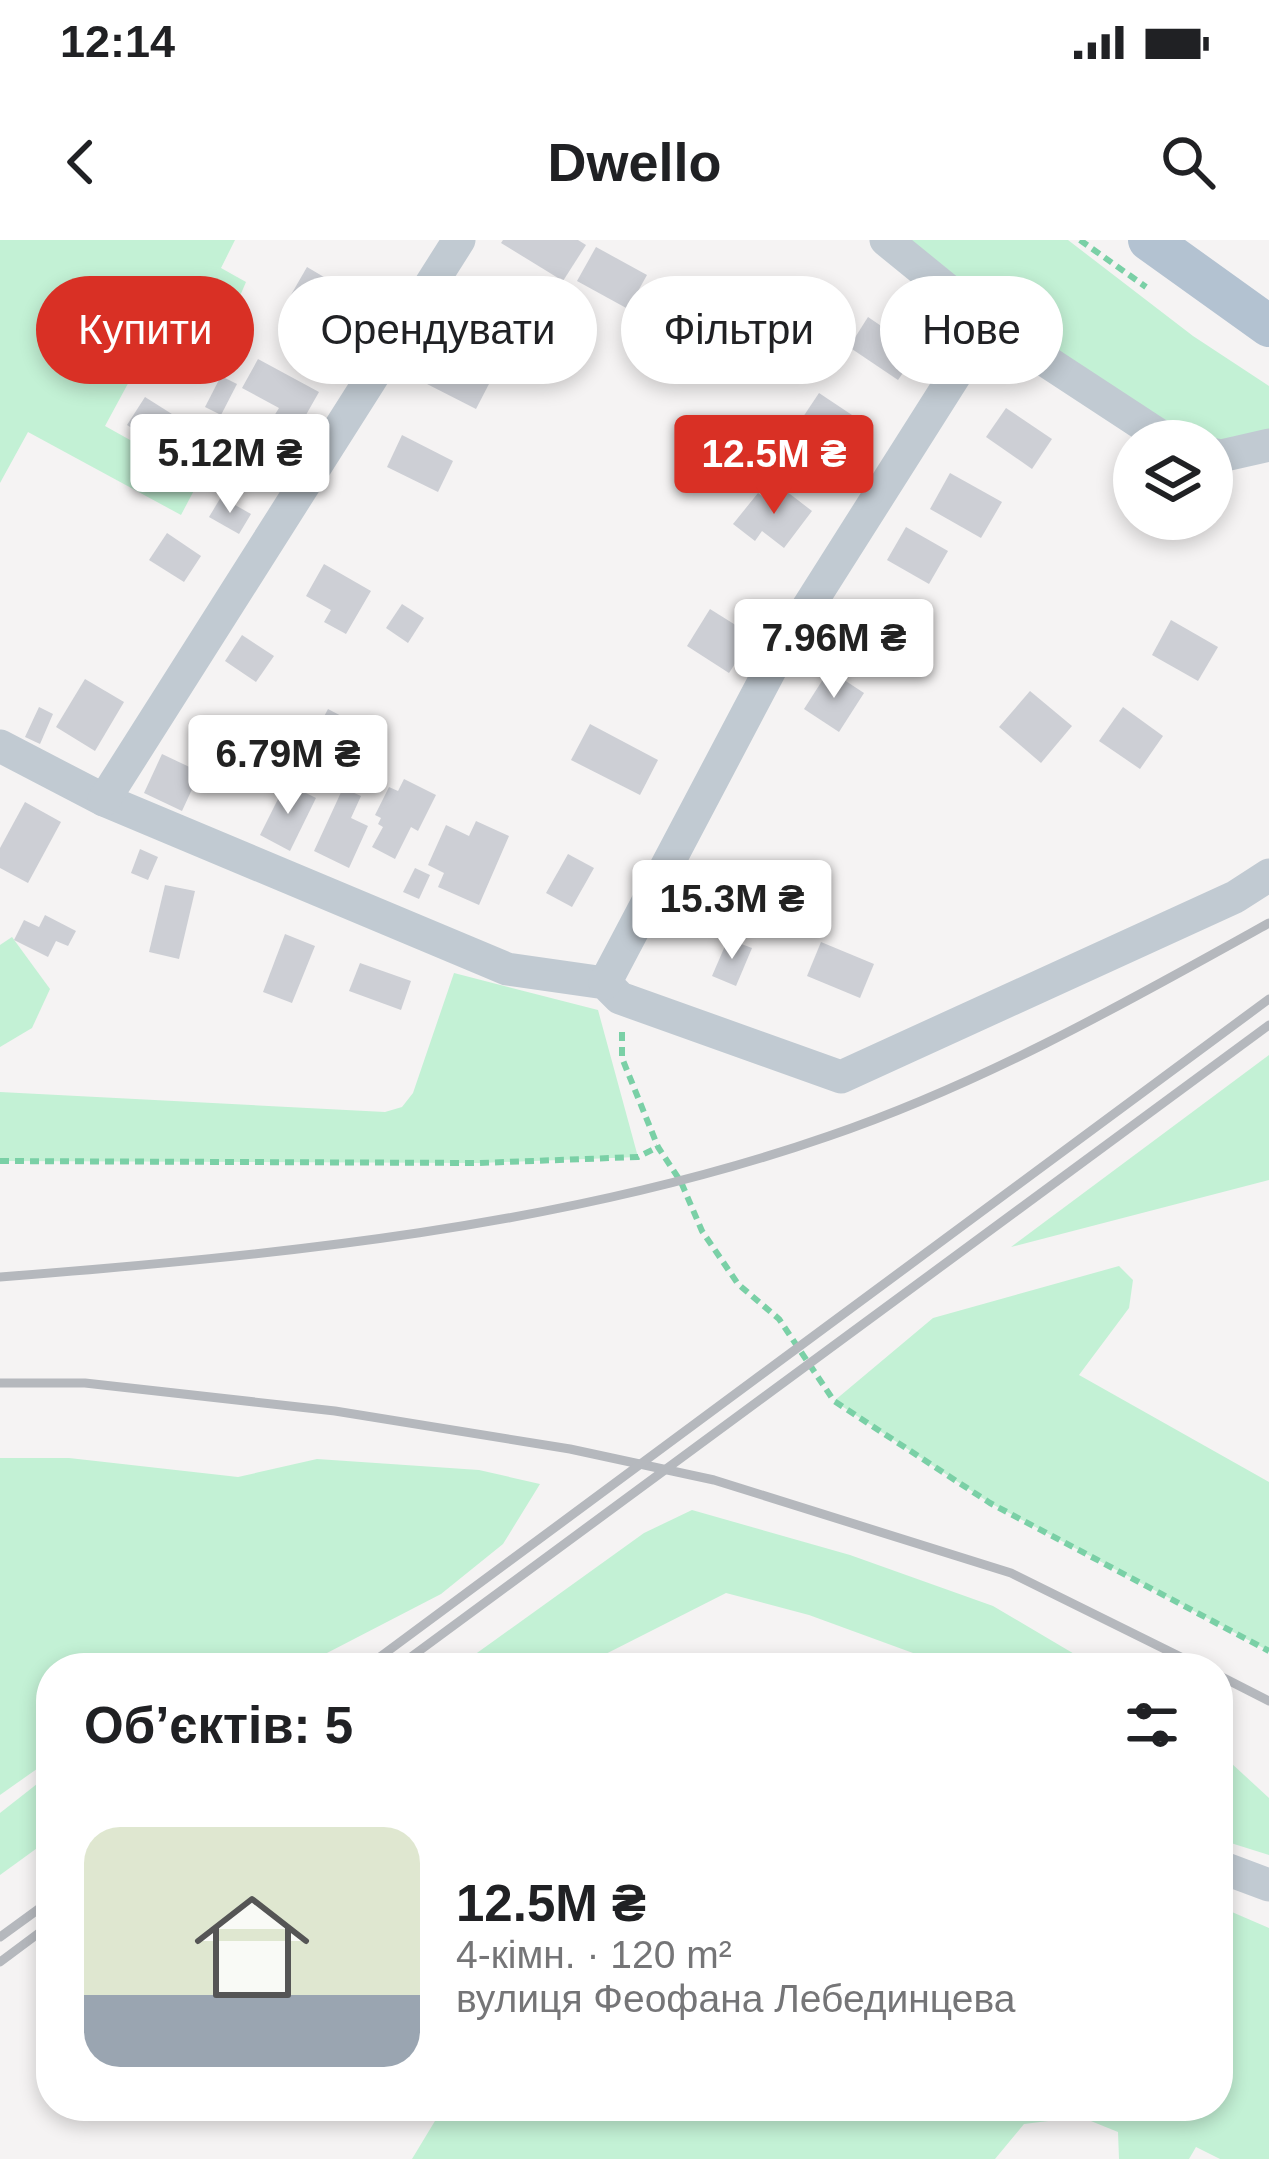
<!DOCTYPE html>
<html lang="uk">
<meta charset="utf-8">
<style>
body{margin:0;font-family:Arial,sans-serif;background:#f2f2f2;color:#202124;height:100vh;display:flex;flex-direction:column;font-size:45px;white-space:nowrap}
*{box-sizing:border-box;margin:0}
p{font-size:39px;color:#757577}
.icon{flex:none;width:66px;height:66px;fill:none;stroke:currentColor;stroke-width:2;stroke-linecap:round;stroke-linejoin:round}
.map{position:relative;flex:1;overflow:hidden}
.side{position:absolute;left:36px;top:1413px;width:1197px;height:468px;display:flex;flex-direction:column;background:#fff;border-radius:48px;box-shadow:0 6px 18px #0003}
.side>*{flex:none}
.guide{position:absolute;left:36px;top:36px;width:1197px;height:108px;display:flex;gap:24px}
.fabs{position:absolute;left:1113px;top:180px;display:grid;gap:24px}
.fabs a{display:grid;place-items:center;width:120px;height:120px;border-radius:50%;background:#fff;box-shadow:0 6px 18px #0003;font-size:60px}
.price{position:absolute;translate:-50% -102px;padding:0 27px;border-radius:12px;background:#fff;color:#222;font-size:39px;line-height:78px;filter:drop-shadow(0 3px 6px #0008)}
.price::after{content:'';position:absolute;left:50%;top:72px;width:36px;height:27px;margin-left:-18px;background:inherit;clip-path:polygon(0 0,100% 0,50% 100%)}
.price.active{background:#d93025;color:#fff}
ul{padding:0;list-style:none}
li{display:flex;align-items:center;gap:36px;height:300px;padding:0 48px}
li+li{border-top:3px solid #e0e0e0}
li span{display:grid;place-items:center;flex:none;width:336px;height:240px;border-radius:36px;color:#555}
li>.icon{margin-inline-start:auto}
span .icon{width:144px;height:144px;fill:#fffc;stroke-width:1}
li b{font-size:51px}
h2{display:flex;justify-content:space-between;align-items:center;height:144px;padding:0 48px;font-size:51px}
.pill{padding:0 42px;border-radius:54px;background:#fff;box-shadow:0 6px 18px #0003;font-size:42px;line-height:108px}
.pill.active{background:#d93025;color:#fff}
.status{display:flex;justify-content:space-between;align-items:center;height:84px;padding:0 60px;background:#fff;direction:ltr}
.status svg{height:33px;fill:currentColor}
header{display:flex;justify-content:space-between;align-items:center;height:156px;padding:0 48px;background:#fff;font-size:54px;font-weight:700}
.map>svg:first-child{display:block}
.green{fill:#c3f1d5}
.building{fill:#cdcfd5}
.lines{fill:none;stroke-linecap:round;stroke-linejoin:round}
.path{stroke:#7ad0a6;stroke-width:6;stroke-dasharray:9 6;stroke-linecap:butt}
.minor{stroke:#c1cad2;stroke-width:33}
.major{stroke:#b3c2d1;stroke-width:42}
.rail{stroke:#b5b8bd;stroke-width:9}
</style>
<div class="status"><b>12:14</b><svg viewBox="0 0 49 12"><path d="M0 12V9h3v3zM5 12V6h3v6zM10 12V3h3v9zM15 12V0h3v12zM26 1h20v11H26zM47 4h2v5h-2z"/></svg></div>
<header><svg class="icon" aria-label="back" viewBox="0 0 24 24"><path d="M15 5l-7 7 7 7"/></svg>Dwello<svg class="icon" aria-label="search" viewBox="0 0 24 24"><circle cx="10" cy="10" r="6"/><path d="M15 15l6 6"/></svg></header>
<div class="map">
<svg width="1269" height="1919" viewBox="0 0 1269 1919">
<rect width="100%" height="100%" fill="#f5f3f3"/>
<g class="green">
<polygon points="0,0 235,0 221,28 246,42 230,79 198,63 176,105 138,125 105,186 200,239 181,275 28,192 0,243"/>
<polygon points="886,0 1068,0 1193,96 1269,146 1269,205 1168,201"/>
<polygon points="12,697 50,749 32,788 0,807 0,705"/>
<polygon points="454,733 598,770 638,917 479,923 0,921 0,852 385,872 402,867 413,853"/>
<polygon points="1269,815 1269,940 1011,1007"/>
<polygon points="1119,1026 1133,1040 1129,1068 1079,1135 1269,1242 1269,1411 990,1263 834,1161 933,1078"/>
<polygon points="0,1218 69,1218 238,1237 317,1219 479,1230 540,1244 503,1304 441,1354 298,1428 184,1428 187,1424 181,1428 51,1428 51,1519 0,1555"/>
<polygon points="692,1270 850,1315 993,1366 1098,1428 954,1428 809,1375 726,1353 578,1428 456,1428 644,1293"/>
<polygon points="1218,1511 1269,1558 1269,1615 1218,1599"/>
<polygon points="51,1533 51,1598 0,1635 0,1573"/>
<polygon points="1218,1666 1269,1688 1269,1919 1220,1919 1196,1907 1189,1919 1119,1919 1118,1892 1081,1877 1024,1884 995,1919 412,1919 444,1866 1218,1866"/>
</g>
<g class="building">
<polygon points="503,0 578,0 586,5 563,41 501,3"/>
<polygon points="596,7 647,35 628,69 577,41"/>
<polygon points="307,27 366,62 347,95 288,60"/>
<polygon points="475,53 526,81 510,110 458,80"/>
<polygon points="868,77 918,111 898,140 849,107"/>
<polygon points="197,85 233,105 221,126 185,106"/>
<polygon points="637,90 676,117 665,133 626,106"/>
<polygon points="542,93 573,114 561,133 529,112"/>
<polygon points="325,97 355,112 344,136 313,121"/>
<polygon points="442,115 491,140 476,169 427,144"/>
<polygon points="258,119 319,152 298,189 274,176 279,168 242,148"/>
<polygon points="221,136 237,144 221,175 205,167"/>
<polygon points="819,153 864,183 849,207 803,177"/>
<polygon points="145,157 251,224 233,252 127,185"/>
<polygon points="1006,168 1052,199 1032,229 986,197"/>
<polygon points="258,187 296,208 284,228 247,207"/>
<polygon points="402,195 453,221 438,252 387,227"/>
<polygon points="950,233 1002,262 981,298 930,269"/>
<polygon points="777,244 812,271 784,308 762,291 755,301 733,284 758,253 766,259"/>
<polygon points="221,257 251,274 239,294 209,277"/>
<polygon points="906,287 948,311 929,344 887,320"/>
<polygon points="167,293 201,316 184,342 149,320"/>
<polygon points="324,324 371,351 346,394 324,382 331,370 306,356"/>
<polygon points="877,361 927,391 904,430 854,400"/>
<polygon points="402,364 424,378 408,403 386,388"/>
<polygon points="710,369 753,396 729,433 687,406"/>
<polygon points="1171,380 1218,407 1198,441 1152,415"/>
<polygon points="242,395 274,416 256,442 225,421"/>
<polygon points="829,430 864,453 839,492 804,469"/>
<polygon points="85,439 124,462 95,511 56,487"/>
<polygon points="1030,451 1072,486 1041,523 999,487"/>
<polygon points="39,467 53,474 40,504 25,497"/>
<polygon points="1123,467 1163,496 1140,529 1099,501"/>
<polygon points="328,469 368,490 339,545 299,524"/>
<polygon points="225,483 249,494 231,533 207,522"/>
<polygon points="590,484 658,520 640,555 571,520"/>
<polygon points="162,514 200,532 182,571 144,553"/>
<polygon points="404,539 436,555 418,591 411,587 395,619 372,607 383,587 378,584 381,578 375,575 389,547 398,551"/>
<polygon points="286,543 316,558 290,611 260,595"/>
<polygon points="343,548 361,556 351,578 368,586 349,628 314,611"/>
<polygon points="25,562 61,582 28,643 0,628 0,608"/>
<polygon points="476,581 509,596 479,665 438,647 444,633 428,625 446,585 469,596"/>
<polygon points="140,609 158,617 148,640 131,633"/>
<polygon points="568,614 594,628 572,667 546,653"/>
<polygon points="415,628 430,635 419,659 403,652"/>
<polygon points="165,645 195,651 179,719 149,712"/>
<polygon points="45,675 76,691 68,706 56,701 48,717 14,700 24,680 39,687"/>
<polygon points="285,694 315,706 292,763 263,752"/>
<polygon points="728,699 752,708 736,746 712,736"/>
<polygon points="821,702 874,724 860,758 807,736"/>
<polygon points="360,723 411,741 401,770 349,751"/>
</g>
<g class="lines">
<g class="path">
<polyline points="1080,0 1146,47"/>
<polyline points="622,792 622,818 658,907 681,942 702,991 738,1044 779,1079 834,1161 990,1263 1269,1411"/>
<polyline points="0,921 479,923 638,917 658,907"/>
</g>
<g class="minor">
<polyline points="886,0 988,83 1168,201"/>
<polyline points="1212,214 1221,216 1269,205"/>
<polyline points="0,506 104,560 507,729 605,743 620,758 841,837 1235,657 1269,635"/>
<polyline points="104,560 459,0"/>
<polyline points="605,743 779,413 988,83"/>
<polyline points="1218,1626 1269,1645"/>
</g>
<polyline class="major" points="1149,0 1269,86"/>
<g class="rail">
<path d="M0,1037C278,1015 564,988 829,896C984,843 1127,762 1269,683"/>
<polyline points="0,1143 85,1143 335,1171 570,1209 714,1240 1011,1333 1203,1428"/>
<polyline points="365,1428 1269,759"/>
<polyline points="396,1428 1269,785"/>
<polyline points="1218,1435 1269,1461"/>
<polyline points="0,1697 51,1660"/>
<polyline points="0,1722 51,1684"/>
</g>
</g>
</svg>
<div class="fabs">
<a><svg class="icon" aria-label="layers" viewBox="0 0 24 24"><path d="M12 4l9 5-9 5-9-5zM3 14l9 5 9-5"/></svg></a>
</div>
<b class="price" style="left:230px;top:276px">5.12M ₴</b>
<b class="price active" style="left:774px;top:277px">12.5M ₴</b>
<b class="price" style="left:834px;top:461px">7.96M ₴</b>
<b class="price" style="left:288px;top:577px">6.79M ₴</b>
<b class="price" style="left:732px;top:722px">15.3M ₴</b>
<div class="guide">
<a class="pill active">Купити</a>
<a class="pill">Орендувати</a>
<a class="pill">Фільтри</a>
<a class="pill">Нове</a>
</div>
<section class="side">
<h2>Об’єктів: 5<svg class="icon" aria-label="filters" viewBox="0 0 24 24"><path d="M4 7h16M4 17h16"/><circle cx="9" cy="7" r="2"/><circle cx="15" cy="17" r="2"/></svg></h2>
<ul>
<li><span style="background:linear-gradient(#dfe7d0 70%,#9aa5b1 0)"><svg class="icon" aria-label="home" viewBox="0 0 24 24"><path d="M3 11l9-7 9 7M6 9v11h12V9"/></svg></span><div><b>12.5M ₴</b><p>4-кімн. · 120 m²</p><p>вулиця Феофана Лебединцева</p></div></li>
</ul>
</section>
</div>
